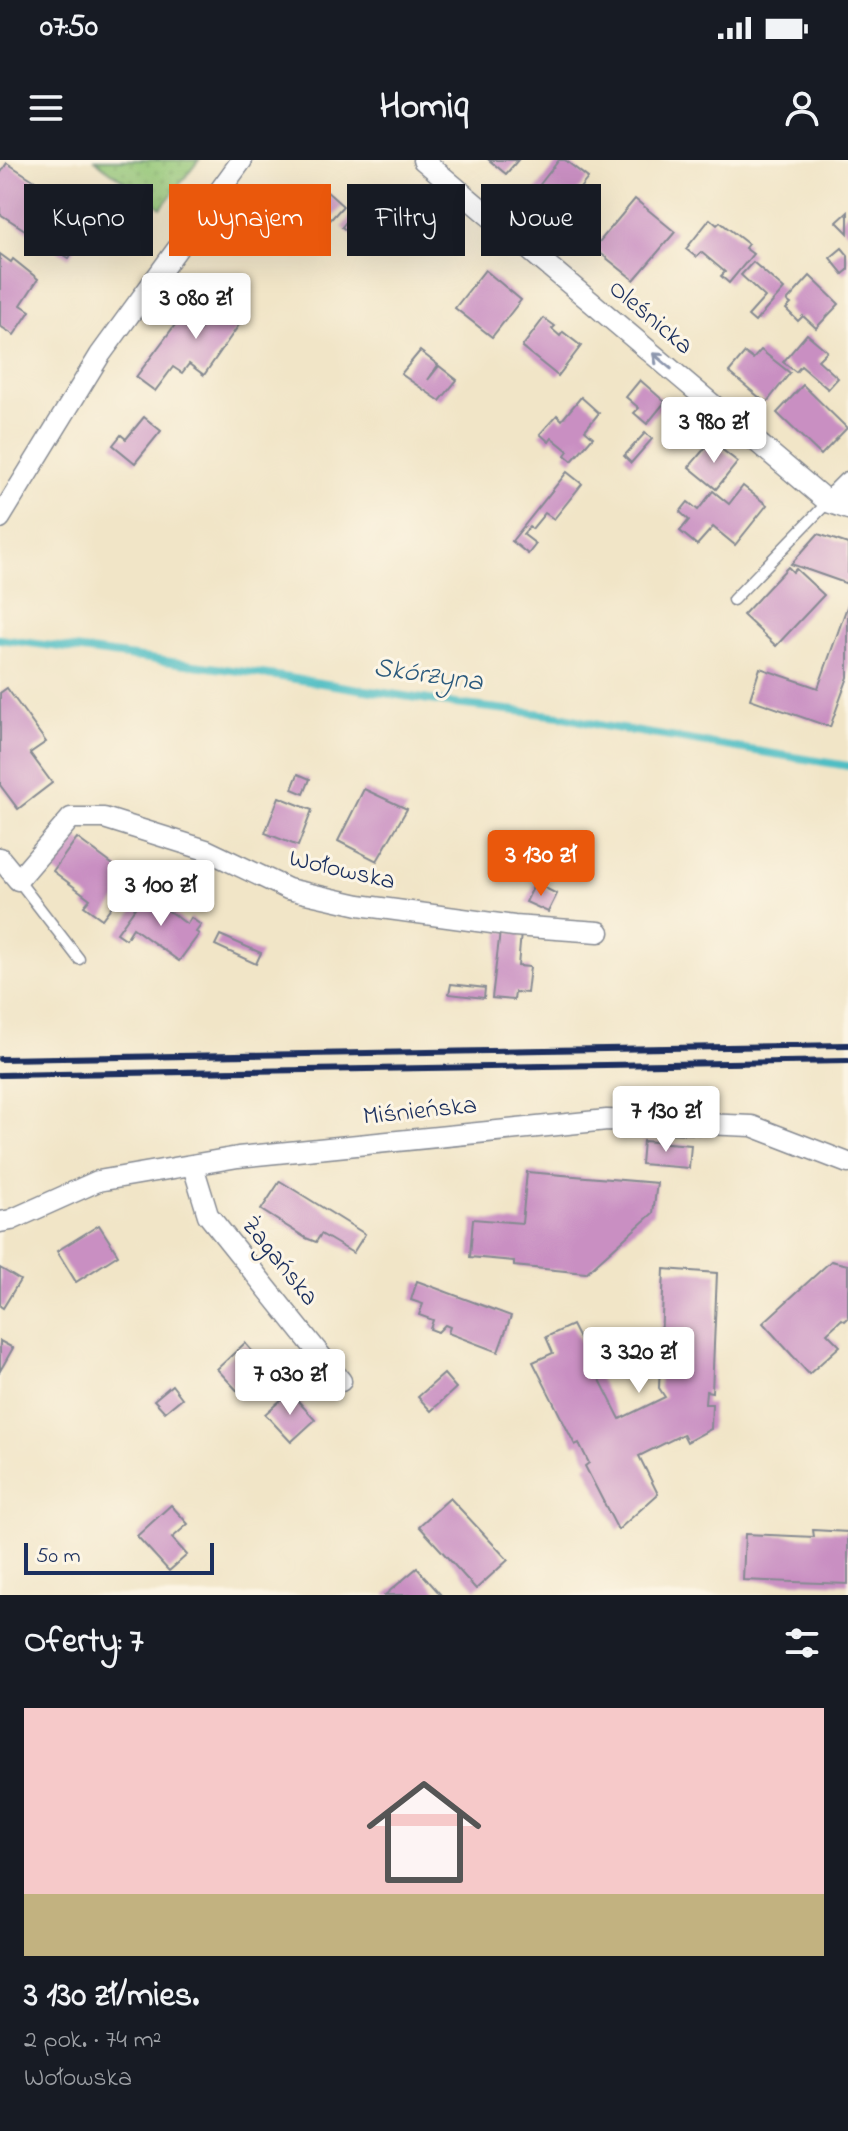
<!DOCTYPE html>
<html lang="pl">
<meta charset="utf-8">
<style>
body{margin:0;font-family:"Indie Flower",sans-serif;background:#20242c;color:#f1f3f6;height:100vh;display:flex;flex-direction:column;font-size:30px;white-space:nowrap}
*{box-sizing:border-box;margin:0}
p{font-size:26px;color:#9ea1a6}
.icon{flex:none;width:44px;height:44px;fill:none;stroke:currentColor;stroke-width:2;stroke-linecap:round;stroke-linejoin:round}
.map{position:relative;height:1435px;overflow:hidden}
.sheet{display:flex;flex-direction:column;background:#171b24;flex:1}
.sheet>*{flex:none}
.top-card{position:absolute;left:24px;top:24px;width:800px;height:72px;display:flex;gap:16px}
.scale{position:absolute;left:24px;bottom:20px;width:190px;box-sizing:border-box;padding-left:8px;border:4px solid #1b2f5e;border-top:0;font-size:22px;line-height:28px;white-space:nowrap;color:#1b2f5e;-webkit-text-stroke:6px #fcf5e5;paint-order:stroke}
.price{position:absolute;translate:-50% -68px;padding:0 18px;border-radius:8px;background:#fff;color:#222;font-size:26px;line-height:52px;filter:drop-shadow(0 2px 4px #0008)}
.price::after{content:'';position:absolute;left:50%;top:48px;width:24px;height:18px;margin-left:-12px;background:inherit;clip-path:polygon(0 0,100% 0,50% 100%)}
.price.selected{background:#ea580c;color:#fff}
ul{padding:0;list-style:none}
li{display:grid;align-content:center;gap:16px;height:424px;padding:0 24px}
li span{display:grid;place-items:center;height:248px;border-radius:0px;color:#555}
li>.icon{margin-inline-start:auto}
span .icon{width:144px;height:144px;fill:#fffc;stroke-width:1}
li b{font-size:34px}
h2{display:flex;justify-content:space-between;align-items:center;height:96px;padding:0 24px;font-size:34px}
.pill{padding:0 28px;border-radius:0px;background:#171b24;box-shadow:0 8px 32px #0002;font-size:28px;line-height:72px}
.pill.selected{background:#ea580c;color:#fff}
.status{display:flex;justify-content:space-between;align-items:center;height:56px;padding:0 40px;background:#171b24;direction:ltr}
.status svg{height:22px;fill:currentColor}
header{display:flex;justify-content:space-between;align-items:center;height:104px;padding:0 24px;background:#171b24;font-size:36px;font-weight:700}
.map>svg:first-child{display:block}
.grass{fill:url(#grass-dots);stroke:#577a6a;stroke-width:2}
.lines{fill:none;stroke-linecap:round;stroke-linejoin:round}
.stream{stroke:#4fbec4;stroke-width:8}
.building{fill:#c98fc2}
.lane-casing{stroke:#868a92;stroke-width:13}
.street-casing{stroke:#868a92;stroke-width:23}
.lane{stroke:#fff;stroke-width:10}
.street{stroke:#fff;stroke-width:20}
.rail{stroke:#1b2f5e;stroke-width:6}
.oneway{stroke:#8d97ae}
.labels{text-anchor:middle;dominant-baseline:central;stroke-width:6;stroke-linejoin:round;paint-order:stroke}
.street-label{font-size:26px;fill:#1b2f5e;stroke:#fcf5e5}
.water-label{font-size:28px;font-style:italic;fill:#2b5a7d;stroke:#fcf5e5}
</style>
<div class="status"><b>07:50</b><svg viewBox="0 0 49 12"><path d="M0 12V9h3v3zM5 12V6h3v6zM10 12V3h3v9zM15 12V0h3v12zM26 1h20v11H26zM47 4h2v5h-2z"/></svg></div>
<header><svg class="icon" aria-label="menu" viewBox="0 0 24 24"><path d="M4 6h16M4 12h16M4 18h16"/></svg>Homiq<svg class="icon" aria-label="person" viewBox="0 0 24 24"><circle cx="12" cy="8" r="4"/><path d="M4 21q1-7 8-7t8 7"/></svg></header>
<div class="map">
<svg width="848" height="1435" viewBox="0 0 848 1435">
<defs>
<pattern id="grass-dots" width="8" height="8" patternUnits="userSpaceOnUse" patternTransform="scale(2)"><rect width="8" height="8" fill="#93c676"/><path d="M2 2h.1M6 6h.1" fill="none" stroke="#7eaa68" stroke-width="1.8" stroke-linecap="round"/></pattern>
</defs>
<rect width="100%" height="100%" fill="#fcf5e5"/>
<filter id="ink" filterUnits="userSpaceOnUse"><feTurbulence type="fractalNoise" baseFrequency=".0125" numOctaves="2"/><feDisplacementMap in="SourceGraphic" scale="16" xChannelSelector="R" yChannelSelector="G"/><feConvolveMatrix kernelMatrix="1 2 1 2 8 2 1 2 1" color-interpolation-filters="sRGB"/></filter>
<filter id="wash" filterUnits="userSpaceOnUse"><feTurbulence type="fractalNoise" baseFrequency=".006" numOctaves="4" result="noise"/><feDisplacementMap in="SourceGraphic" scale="32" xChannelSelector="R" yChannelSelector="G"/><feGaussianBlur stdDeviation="1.8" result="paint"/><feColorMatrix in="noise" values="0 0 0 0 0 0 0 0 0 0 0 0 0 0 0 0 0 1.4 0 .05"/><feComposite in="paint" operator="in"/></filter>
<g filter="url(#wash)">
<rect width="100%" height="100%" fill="#f1e5c7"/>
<polygon class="grass" points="95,0 199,0 161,48"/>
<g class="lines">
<polyline class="stream" points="0,479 276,516 455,544 560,556 603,566 848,606"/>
</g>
<g id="blocks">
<g class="building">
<polygon points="489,0 518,0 506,14"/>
<polygon points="559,0 565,0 588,18 557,57 531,36"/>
<polygon points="7,3 94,59 69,98 0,54 0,14"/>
<polygon points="378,22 414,51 377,96 342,67"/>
<polygon points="325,30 343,46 325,66 320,62 306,77 298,70 283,87 259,65 289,33 307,50"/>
<polygon points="635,39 675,72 634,120 594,88"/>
<polygon points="848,52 848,73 837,62"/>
<polygon points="710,59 717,65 720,62 748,84 745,88 753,94 729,123 721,116 725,112 701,92 696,97 686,89"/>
<polygon points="842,88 848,95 848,110 843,114 830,98"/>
<polygon points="0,94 11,102 13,99 38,119 21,145 30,151 14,175 0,166"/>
<polygon points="753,102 784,129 755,162 748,156 765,137 741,115"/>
<polygon points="485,110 521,140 492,177 455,148"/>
<polygon points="810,116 839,144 816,168 803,156 798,161 786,149 791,144 787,141"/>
<polygon points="225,125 241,136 236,143 248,152 204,215 189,204 182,213 173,207 155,231 136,217 178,161 196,175 210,155 205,152"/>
<polygon points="544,158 555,166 552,169 560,176 563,172 581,186 558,216 522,187"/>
<polygon points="807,174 827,191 818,200 838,218 828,229 801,206 796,212 783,202"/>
<polygon points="761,190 790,213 766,243 729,212 745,193 753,199"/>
<polygon points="420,191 438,205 428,220 439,206 457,220 440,241 401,214"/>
<polygon points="640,220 665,242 647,264 634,253 639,248 626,237"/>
<polygon points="803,225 847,268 821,295 777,253"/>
<polygon points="581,237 599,253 585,270 593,277 572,301 565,295 568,291 552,278 549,282 540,274 557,255 562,260"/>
<polygon points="144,257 161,271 135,303 113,285 121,275 126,279"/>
<polygon points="645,273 652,279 631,303 624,296"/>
<polygon points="711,281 738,302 716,329 689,307"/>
<polygon points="567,312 582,324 554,359 545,353 532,369 529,367 523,374 536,384 528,394 512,381"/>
<polygon points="743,326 767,345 735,385 713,367 697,385 680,371 689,360 680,352 688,342 698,350 713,331 729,344"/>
<polygon points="818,374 848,384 848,424 791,404"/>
<polygon points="788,407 793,412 796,409 824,435 776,486 743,455"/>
<polygon points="848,444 848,517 830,567 750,539 760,508 818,528"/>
<polygon points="7,528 46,582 30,593 52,623 18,649 0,625 0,533"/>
<polygon points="298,614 310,619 304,634 292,629"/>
<polygon points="364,629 407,649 377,701 338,681"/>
<polygon points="279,637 312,650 298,686 265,673"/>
<polygon points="77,678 132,719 102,759 84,746 90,739 53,711"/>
<polygon points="535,723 557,734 548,752 526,742"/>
<polygon points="145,734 187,764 191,758 201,765 196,772 199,774 179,801 133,768 126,779 117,773"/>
<polygon points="500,771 521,773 518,806 530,807 527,833 515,832 514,840 492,838"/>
<polygon points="220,775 261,793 256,804 215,785"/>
<polygon points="451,824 485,828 484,838 449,834"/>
<polygon points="643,981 691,985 689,1008 641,1004"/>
<polygon points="527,1012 657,1023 653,1053 586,1113 514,1106 514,1101 470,1097 473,1059 522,1063"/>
<polygon points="280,1021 365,1074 353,1093 321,1074 316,1082 306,1078 261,1050"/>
<polygon points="99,1065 118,1095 76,1122 57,1091"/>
<polygon points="831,1101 848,1105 848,1158 845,1161 842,1159 827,1173 840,1186 809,1214 763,1163"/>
<polygon points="0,1108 20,1120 3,1148 0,1146"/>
<polygon points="664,1109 717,1113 712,1232 706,1231 705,1244 712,1244 711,1269 687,1282 683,1274 639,1296 658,1334 618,1370 585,1306 589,1303 579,1283 575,1285 533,1202 553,1193 546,1177 572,1165 620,1259 665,1237 659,1228"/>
<polygon points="417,1121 511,1156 498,1192 448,1173 450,1167 445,1165 438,1172 430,1169 433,1160 419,1155 423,1144 411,1140"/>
<polygon points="0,1181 13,1188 0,1211"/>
<polygon points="245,1183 271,1213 244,1238 217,1209"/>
<polygon points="444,1214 456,1228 431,1251 418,1237"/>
<polygon points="172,1225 182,1238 165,1252 154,1240"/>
<polygon points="290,1232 315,1260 291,1282 265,1254"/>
<polygon points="450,1338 508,1400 476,1429 419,1366"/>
<polygon points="171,1345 188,1364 172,1378 187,1395 169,1411 137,1376"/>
<polygon points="813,1370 848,1372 848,1424 743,1420 745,1374 814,1377"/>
<polygon points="417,1408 441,1435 385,1435"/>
</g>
</g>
</g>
<g filter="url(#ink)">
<use href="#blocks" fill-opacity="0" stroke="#868a92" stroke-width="2"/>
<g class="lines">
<defs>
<g id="lane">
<polyline points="733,440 828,342"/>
<polyline points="18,720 79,799"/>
</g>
<g id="street">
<polyline points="423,0 828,342 848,349"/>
<polyline points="828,342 848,322"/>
<polyline points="0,358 100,195 242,0"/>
<polyline points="0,698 18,720 71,658 104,658 206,690 288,729 359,745 514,766 599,772"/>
<polyline points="193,1006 208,1055 341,1221"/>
<polyline points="0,1062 11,1060 98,1021 238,997 607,960 752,966 848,1003"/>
</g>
</defs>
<use href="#lane" class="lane-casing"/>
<use href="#street" class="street-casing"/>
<use href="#lane" class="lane"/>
<use href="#street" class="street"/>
<g class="rail">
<polyline points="0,899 848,885"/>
<polyline points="0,915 848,901"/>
</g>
</g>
<defs><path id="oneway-shaft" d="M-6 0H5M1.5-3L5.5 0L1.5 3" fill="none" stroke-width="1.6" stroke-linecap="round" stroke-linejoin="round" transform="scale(2)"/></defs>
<use class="oneway" href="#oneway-shaft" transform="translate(662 201) rotate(-140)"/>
</g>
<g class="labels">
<g class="street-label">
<text transform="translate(650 158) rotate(40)">Oleśnicka</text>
<text transform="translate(342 711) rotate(13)">Wołowska</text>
<text transform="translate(420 952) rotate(-6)">Miśnieńska</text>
<text transform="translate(279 1102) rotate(51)">Żagańska</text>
</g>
<g class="water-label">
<text transform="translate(428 516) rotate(8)">Skórzyna</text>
</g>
</g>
</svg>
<div class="scale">50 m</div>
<b class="price" style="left:196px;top:181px">3 080 zł</b>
<b class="price" style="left:714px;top:305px">3 980 zł</b>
<b class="price selected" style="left:541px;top:738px">3 130 zł</b>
<b class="price" style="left:161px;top:768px">3 100 zł</b>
<b class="price" style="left:666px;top:994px">7 130 zł</b>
<b class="price" style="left:639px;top:1235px">3 320 zł</b>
<b class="price" style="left:290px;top:1257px">7 030 zł</b>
<div class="top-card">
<a class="pill">Kupno</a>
<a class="pill selected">Wynajem</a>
<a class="pill">Filtry</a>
<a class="pill">Nowe</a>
</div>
</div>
<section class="sheet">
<h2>Oferty: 7<svg class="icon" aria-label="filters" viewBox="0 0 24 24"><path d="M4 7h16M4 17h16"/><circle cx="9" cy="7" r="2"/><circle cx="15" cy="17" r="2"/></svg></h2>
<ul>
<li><span style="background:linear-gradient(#f6c9c9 75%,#c2b280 0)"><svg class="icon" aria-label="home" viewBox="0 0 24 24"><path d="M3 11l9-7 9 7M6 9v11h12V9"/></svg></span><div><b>3 130 zł/mies.</b><p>2 pok. · 74 m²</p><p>Wołowska</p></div></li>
</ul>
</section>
